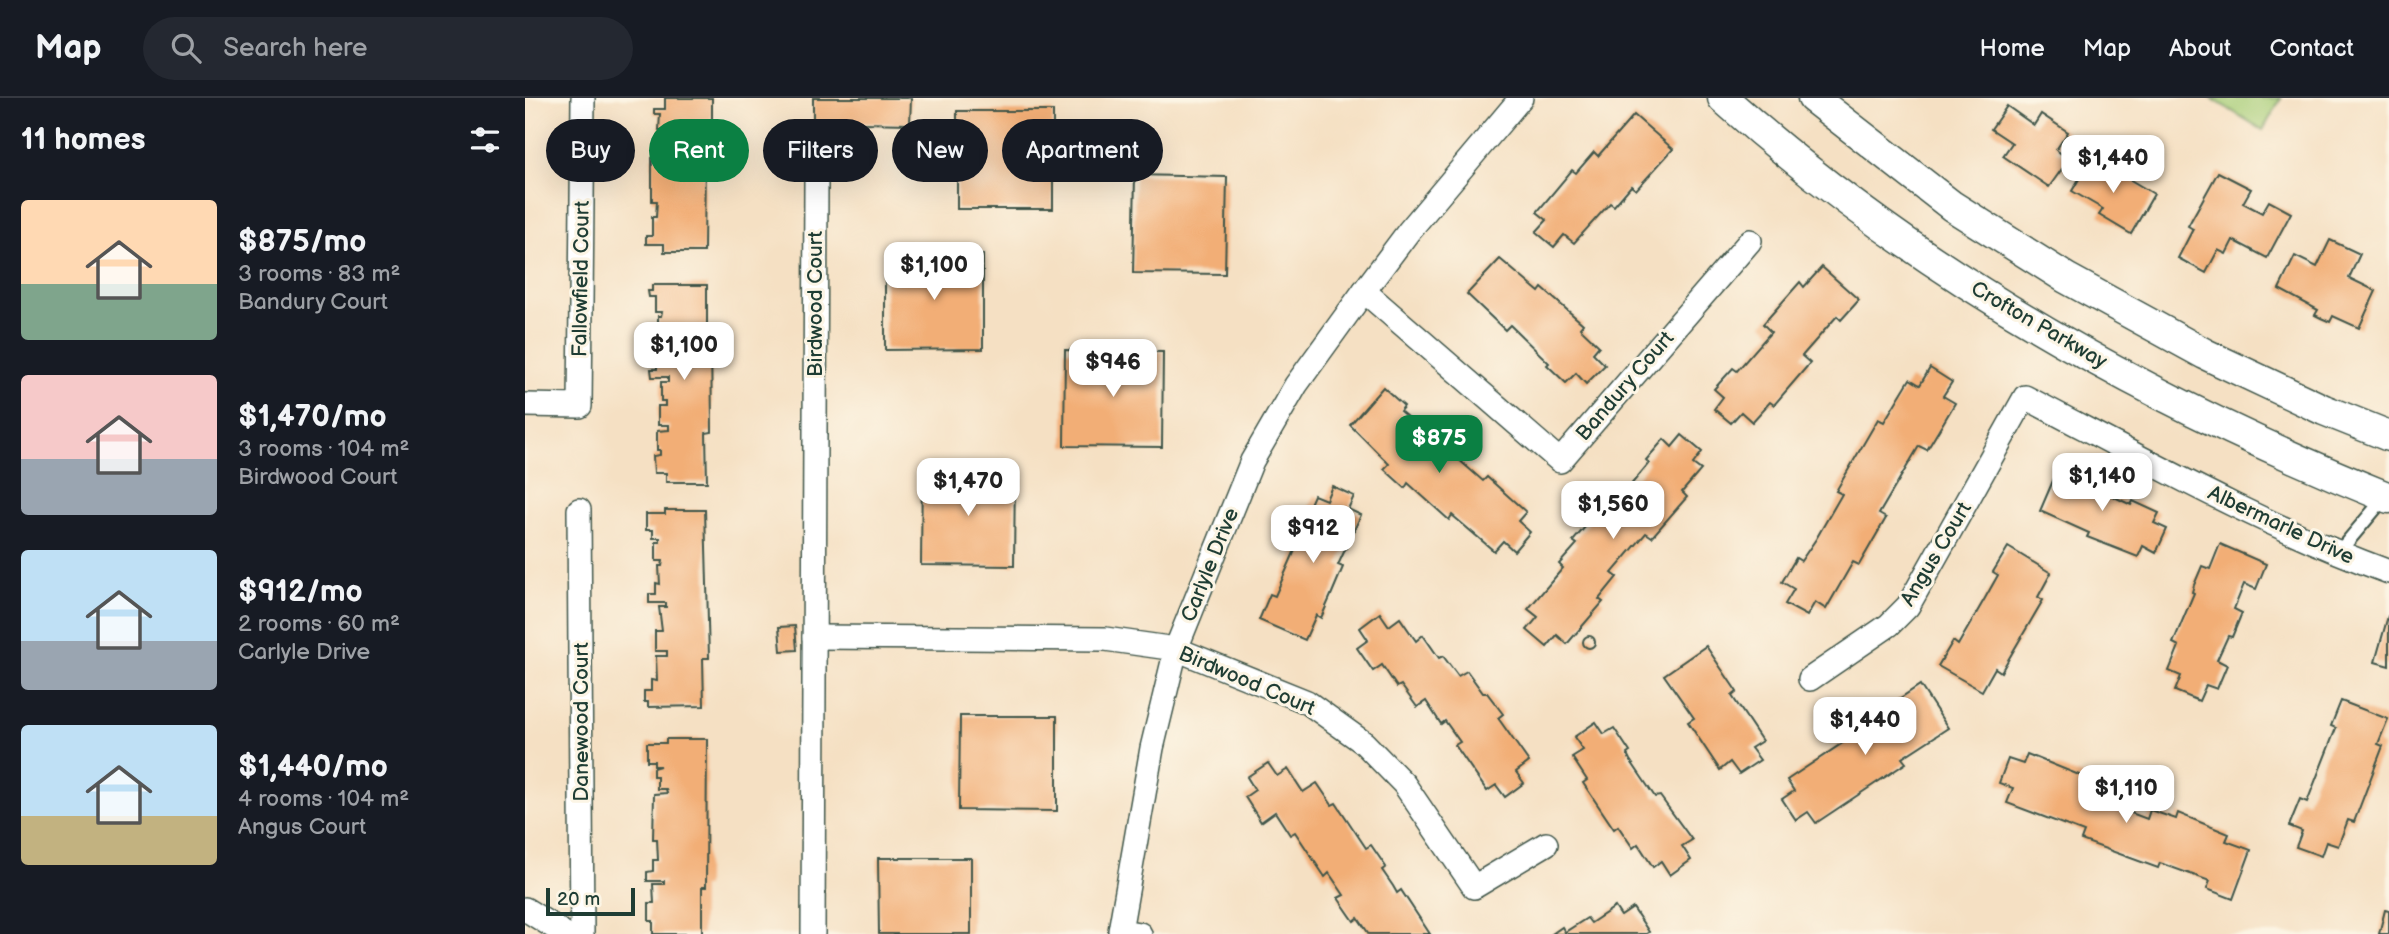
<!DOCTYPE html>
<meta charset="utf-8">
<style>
body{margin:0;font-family:"Balsamiq Sans",sans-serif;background:#242831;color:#f1f3f6;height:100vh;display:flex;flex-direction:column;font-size:26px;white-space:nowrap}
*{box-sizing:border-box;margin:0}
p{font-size:23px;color:#9ea1a6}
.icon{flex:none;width:38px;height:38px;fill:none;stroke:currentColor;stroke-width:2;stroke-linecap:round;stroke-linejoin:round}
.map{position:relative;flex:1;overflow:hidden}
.side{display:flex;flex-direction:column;background:#171b24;width:525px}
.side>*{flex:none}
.top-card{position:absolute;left:21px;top:21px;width:665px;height:63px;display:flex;gap:14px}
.scale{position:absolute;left:21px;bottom:18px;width:89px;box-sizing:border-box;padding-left:7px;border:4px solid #1f3d34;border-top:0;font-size:19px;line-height:24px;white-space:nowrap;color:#1f3d34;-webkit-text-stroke:5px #fcf5e5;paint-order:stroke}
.price{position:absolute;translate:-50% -60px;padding:0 16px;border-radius:14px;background:#fff;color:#222;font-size:23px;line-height:46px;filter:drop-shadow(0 2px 4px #0008)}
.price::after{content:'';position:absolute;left:50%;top:42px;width:21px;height:16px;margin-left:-10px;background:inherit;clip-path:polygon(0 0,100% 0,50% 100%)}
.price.active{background:#0b8043;color:#fff}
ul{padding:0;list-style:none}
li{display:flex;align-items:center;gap:21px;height:175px;padding:0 21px}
li span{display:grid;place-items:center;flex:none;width:196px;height:140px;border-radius:7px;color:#555}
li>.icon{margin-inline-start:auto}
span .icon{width:84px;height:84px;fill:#fffc;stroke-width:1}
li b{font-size:30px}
h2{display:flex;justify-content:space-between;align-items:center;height:84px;padding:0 21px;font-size:30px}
.tag{padding:0 24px;border-radius:32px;background:#171b24;box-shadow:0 7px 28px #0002;font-size:24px;line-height:63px}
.tag.active{background:#0b8043;color:#fff}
header{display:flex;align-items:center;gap:42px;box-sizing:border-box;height:98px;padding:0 35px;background:#171b24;border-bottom:2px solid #363941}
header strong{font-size:33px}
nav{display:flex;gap:38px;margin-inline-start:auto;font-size:24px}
.search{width:490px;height:63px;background:#242831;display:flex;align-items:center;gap:18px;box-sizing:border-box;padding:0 24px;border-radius:38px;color:#9ea1a6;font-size:26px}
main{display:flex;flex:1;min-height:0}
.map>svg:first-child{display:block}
.green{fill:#a7cd77;stroke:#638556;stroke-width:2}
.building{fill:#f2ae76}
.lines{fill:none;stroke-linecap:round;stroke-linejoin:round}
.service-casing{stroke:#3f5549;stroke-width:16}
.minor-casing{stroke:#3f5549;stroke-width:26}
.tertiary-casing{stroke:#3f5549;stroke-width:33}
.service{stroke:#fff;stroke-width:12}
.minor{stroke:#fff;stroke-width:23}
.tertiary{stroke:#fff;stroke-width:30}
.labels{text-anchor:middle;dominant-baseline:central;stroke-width:6;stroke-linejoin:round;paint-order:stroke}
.street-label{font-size:21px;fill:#1f3d34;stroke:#fcf5e5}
</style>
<header>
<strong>Map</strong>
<div class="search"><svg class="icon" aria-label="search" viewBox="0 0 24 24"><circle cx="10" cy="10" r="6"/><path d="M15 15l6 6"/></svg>Search here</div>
<nav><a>Home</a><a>Map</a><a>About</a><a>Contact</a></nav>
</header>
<main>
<section class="side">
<h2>11 homes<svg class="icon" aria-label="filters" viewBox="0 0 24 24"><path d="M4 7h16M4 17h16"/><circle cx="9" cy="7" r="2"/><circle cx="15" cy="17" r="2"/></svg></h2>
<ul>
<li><span style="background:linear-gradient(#ffd9b3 60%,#7fa58c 0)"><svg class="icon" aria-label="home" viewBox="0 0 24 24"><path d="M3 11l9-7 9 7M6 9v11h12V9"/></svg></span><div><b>$875/mo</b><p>3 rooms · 83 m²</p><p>Bandury Court</p></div></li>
<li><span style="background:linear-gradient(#f6c9c9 60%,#9aa5b1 0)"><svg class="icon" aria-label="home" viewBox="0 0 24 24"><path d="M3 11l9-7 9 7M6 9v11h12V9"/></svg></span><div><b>$1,470/mo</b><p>3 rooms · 104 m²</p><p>Birdwood Court</p></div></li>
<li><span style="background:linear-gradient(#bfe0f5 65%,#9aa5b1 0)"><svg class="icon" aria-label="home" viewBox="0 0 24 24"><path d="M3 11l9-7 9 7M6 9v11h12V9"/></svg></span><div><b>$912/mo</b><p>2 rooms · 60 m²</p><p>Carlyle Drive</p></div></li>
<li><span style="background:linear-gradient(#bfe0f5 65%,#c2b280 0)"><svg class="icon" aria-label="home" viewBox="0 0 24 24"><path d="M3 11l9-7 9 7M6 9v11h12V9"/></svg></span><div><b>$1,440/mo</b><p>4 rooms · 104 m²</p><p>Angus Court</p></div></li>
</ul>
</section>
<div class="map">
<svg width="1864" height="836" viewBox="0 0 1864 836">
<rect width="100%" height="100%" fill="#fcf5e5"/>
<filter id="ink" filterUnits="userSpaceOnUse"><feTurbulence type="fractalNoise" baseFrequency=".0143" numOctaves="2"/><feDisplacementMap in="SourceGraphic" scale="14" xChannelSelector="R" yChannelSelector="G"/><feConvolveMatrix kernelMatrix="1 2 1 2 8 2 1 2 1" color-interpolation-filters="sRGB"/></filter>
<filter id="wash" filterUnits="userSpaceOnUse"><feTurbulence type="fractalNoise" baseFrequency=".00686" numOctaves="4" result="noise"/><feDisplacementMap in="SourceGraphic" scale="28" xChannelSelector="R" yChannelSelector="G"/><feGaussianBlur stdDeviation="1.57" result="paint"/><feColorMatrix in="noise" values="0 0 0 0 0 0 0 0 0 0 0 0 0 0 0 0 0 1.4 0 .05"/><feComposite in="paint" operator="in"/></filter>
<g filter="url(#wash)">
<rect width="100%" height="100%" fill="#f5e0c3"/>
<polygon class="green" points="1686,0 1756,0 1738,32"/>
<g id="blocks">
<g class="building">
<polygon points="140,0 187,0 187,57 180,57 179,154 139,154 139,146 121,146 121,138 127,138 127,119 131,119 132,103 127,103 127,60 139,60 140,37 142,37 142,32 134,32 135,16 129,16 129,11 140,11"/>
<polygon points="288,0 386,0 385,26 288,24"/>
<polygon points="1482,8 1509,27 1516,16 1543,34 1531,52 1544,61 1524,89 1478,58 1487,45 1466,31"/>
<rect x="432" y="13" width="96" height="98"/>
<polygon points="1109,17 1148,51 1111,92 1106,88 1089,108 1085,105 1049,145 1039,137 1029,149 1011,134 1022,122 1012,114 1047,72 1051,75 1069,54 1073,58"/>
<polygon points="1567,59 1629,96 1606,136 1574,117 1578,111 1547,93"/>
<polygon points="1693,74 1726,91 1718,105 1737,115 1744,103 1766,115 1742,160 1708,142 1701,156 1693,152 1681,175 1653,160 1668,131 1663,128"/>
<polygon points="610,77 702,79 700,176 608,175"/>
<polygon points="1805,142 1835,156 1824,180 1851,193 1834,230 1808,218 1805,224 1796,220 1790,217 1793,212 1754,191 1770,158 1792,169"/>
<polygon points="360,157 458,157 458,251 360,252"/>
<polygon points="975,161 1014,194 1017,190 1058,226 1055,230 1074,248 1068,255 1080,267 1061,286 1051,275 1041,285 1022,267 1024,265 985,227 980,232 942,196"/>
<polygon points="1297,169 1334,202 1316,222 1312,218 1277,258 1285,265 1249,307 1245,304 1227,324 1216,314 1206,325 1189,311 1198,299 1189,291 1208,270 1212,273 1246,234 1238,226 1275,184 1279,189"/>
<polygon points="127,187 182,187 182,237 186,237 187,334 181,335 182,384 141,384 141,375 129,375 128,358 135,357 135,352 132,352 132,333 144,332 144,327 133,327 133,308 140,308 140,303 136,303 136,284 143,284 143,279 127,279 126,271 132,271 132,260 138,260 138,242 141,242 140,237 133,237 133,218 136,218 137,214 130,214 130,199 124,199 123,193 127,193"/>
<polygon points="540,252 638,254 637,349 539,348"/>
<polygon points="1405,270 1427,284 1418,298 1430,305 1402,352 1394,348 1354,416 1361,420 1334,467 1328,464 1301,511 1290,504 1282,518 1260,506 1269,491 1257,484 1271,460 1276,463 1291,441 1317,396 1311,393 1353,321 1359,324 1385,281 1395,287"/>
<polygon points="858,289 879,308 875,313 896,331 894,333 901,340 913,350 916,346 958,383 962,379 1001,414 993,423 1005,434 989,453 978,443 969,453 927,417 924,422 883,385 880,390 859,371 864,366 825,327"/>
<polygon points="1157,337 1177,354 1168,366 1176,372 1157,394 1162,399 1127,439 1121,435 1087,475 1092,479 1074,501 1078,504 1042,546 1032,537 1022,549 1002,532 1013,519 1003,511 1038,470 1034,466 1052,446 1048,443 1084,401 1090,406 1124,365 1121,362 1139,341 1147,349"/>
<polygon points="1536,364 1543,368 1542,370 1586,390 1583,396 1606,407 1608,403 1634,415 1629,425 1642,431 1631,455 1618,448 1613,459 1562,439 1564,435 1515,413"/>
<polygon points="397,372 490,373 489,468 396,467"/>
<polygon points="807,388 829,398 823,411 836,417 813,467 818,469 807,495 796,520 791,517 780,542 734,522 745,496 750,498 771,450 767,447 789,397 801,402"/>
<polygon points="140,412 180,412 184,560 178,560 179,608 123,609 123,604 119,604 119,593 126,593 126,582 132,583 131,558 142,558 142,553 130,553 130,533 137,533 134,509 141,509 141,505 124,505 124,496 131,496 131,485 135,486 134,468 137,468 138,463 131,463 131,444 135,444 135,440 128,440 128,432 121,432 121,416 140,416"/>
<polygon points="1695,446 1741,466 1731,491 1719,486 1709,511 1717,515 1716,517 1707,539 1703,538 1692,562 1702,567 1692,591 1681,587 1674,603 1650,593 1656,578 1644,573 1654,548 1648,545 1669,495 1667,494 1669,487 1677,468 1685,471"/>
<polygon points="1483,449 1526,475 1513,499 1518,502 1476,574 1470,570 1457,593 1413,568 1428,543 1433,547 1459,502 1473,477 1468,474"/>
<polygon points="855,515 864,528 875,520 891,543 898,537 914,560 918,558 933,578 942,573 958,595 962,595 978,616 973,620 1004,664 991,674 999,685 980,699 971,687 962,693 930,647 935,644 920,623 916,626 901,603 892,609 876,587 872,589 857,567 848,573 832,550 843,542 835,530"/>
<polygon points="1863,518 1864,518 1864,568 1850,564"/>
<polygon points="270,528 272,552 256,553 254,529"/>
<circle cx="1064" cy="544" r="6"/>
<polygon points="1181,548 1212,594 1207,598 1237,643 1226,650 1235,662 1214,676 1205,664 1195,672 1163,624 1169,620 1139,577"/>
<polygon points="1395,587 1423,630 1377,660 1381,665 1291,725 1283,714 1271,722 1257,701 1269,693 1262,682 1352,622 1350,617"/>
<polygon points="1816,603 1863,621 1853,646 1858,648 1829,724 1823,722 1813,748 1801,744 1796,758 1771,749 1777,733 1764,728 1775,701 1782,704 1811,630 1806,628"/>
<polygon points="435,618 532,618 532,713 434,712"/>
<polygon points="1071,624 1079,636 1089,630 1105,654 1102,656 1105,662 1130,699 1135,698 1167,742 1157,748 1166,762 1145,777 1136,763 1128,769 1113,746 1108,750 1093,728 1089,731 1058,685 1062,682 1047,659 1058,652 1049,639"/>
<polygon points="141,641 182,641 181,789 177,789 177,836 128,836 128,823 124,823 124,805 129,805 128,786 139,786 139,783 122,783 122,774 128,773 128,762 133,762 132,741 128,741 129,696 142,695 141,691 132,691 132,678 128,678 128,670 135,668 129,668 129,663 122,663 122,645 141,645"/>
<polygon points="1502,656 1579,687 1575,694 1601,704 1598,712 1622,721 1625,712 1651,721 1653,715 1704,736 1701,743 1726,752 1708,801 1682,791 1685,783 1635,765 1633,770 1556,742 1559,734 1482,705 1488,690 1474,685 1483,661 1498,666"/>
<polygon points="743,665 752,678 763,671 778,694 792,685 807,707 811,705 841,750 846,747 861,769 857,772 868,788 872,795 876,792 905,836 844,836 833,820 829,823 813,800 819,797 804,775 800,779 770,734 765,737 750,714 736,724 720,699 730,692 722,679"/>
<polygon points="353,760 446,760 446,836 354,836"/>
<polygon points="1090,809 1096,818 1108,810 1124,834 1121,836 1027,836 1037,829 1040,834 1062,820 1066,825"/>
<polygon points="1860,812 1864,813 1864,836 1854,836"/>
</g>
</g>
</g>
<g filter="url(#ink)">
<use href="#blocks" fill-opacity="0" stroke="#3f5549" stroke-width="2"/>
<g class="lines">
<defs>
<polyline id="service" points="1813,455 1860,399"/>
<g id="minor">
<polyline points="839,193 1035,363 1225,143"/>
<polyline points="0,307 55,308 58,0"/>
<polyline points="54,412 57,836"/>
<polyline points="289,539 580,541 651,551 782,604 839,645 879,686 949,789 1021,746"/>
<path d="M1285,581L1364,527L1383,508L1500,299C1619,361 1738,428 1864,474"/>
<polyline points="0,811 40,836"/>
<polyline points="288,836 291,83"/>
<polyline points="615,836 595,833 627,650 651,551 727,363 771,287 839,193 884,133 996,0"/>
</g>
<g id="tertiary">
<path d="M1198,0C1392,175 1623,303 1864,400"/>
<polyline points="1288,0 1427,108 1541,180 1680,256 1799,312 1864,338"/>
</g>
</defs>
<use href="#service" class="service-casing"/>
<use href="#minor" class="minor-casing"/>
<use href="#tertiary" class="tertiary-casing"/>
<use href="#service" class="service"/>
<use href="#minor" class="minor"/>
<use href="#tertiary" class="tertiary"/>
</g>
</g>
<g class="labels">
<g class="street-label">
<text transform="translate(56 181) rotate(-89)">Fallowfield Court</text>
<text transform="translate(290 206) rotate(-90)">Birdwood Court</text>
<text transform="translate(1514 227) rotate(30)">Crofton Parkway</text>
<text transform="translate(1100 288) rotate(-49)">Bandury Court</text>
<text transform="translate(1756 427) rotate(25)">Albermarle Drive</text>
<text transform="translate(1411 456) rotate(-59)">Angus Court</text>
<text transform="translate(685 467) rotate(-68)">Carlyle Drive</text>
<text transform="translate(722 583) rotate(23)">Birdwood Court</text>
<text transform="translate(56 624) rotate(-90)">Danewood Court</text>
</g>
</g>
</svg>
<div class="scale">20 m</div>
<b class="price" style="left:1588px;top:97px">$1,440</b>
<b class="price" style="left:409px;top:204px">$1,100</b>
<b class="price" style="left:159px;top:284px">$1,100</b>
<b class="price" style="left:588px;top:301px">$946</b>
<b class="price active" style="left:914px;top:377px">$875</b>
<b class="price" style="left:1577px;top:415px">$1,140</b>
<b class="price" style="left:443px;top:420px">$1,470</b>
<b class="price" style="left:1088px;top:443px">$1,560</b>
<b class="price" style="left:788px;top:467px">$912</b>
<b class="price" style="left:1340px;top:659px">$1,440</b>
<b class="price" style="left:1601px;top:727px">$1,110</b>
<div class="top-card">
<a class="tag">Buy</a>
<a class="tag active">Rent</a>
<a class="tag">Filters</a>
<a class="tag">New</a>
<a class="tag">Apartment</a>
</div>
</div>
</main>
